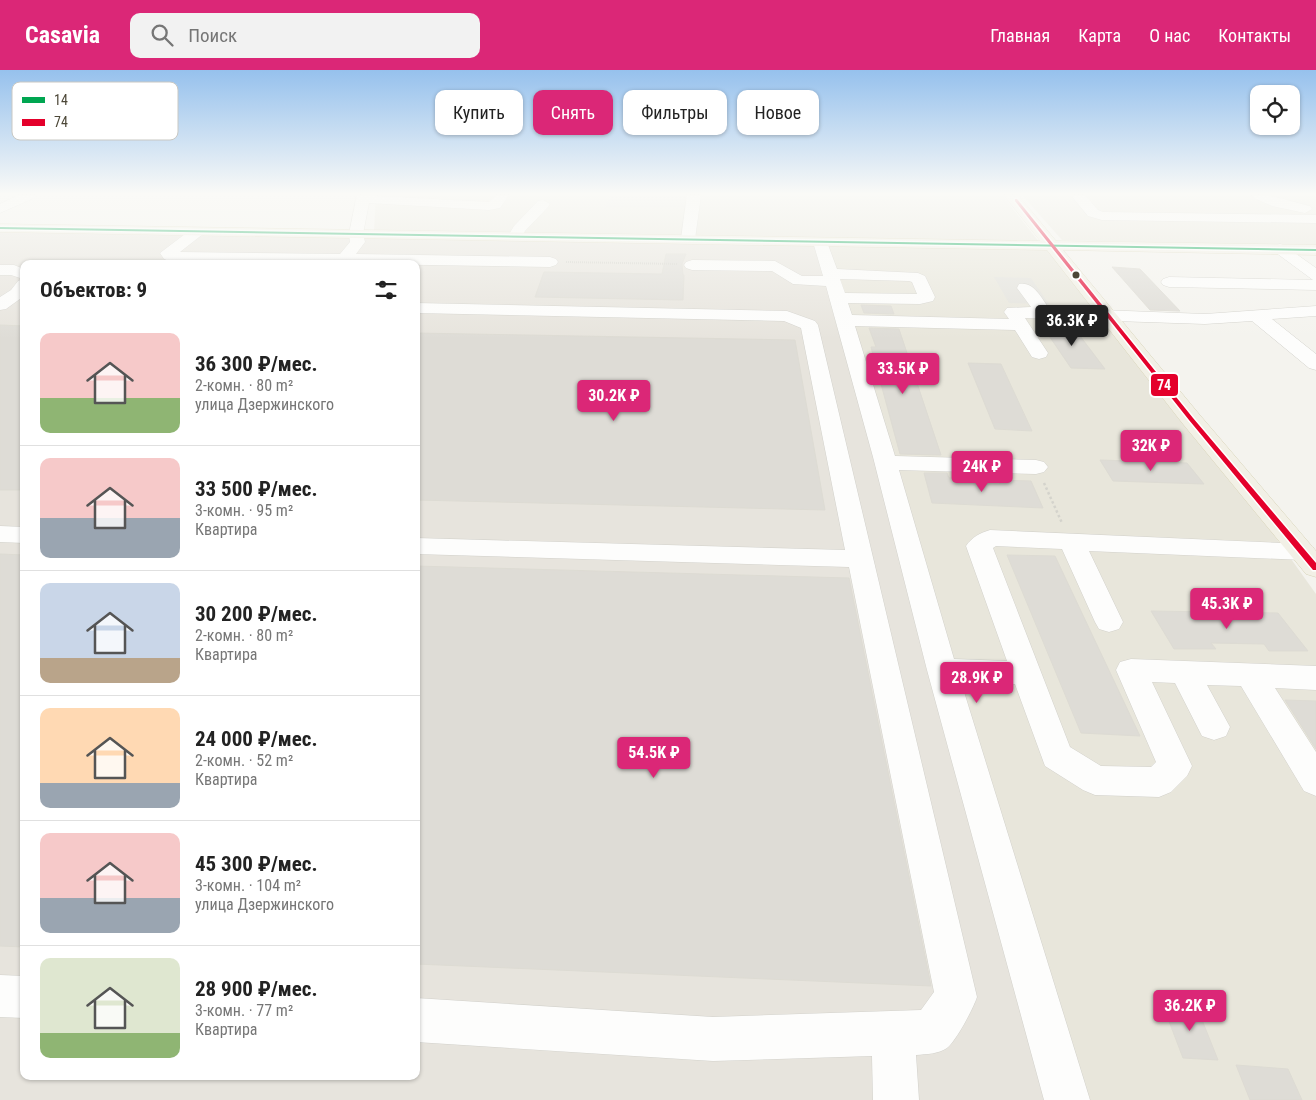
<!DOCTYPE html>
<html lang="ru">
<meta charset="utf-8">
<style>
body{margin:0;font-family:"Roboto Condensed",sans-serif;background:#f2f2f2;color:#222;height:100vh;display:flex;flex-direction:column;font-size:19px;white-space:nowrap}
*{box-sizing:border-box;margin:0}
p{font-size:16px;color:#767676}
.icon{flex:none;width:28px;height:28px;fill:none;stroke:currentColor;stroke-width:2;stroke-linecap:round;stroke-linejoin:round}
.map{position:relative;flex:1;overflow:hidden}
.panel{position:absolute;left:20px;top:190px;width:400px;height:820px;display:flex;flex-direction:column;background:#fff;border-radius:10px;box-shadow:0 1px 4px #0004}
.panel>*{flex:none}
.banner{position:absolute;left:435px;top:20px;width:475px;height:45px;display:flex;gap:10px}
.buttons{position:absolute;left:1250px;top:15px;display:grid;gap:10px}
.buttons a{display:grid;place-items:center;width:50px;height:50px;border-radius:10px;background:#fff;box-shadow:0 1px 4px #0004;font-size:25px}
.price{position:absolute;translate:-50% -42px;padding:0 11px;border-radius:5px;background:#db2777;color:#fff;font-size:16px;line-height:32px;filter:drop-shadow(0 1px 2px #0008)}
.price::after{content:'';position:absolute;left:50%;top:30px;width:15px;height:11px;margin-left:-8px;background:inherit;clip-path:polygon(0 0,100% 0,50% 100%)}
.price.current{background:#222;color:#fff}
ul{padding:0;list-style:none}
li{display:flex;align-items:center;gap:15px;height:125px;padding:0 20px}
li+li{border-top:1px solid #e0e0e0}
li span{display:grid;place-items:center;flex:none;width:140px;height:100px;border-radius:10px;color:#555}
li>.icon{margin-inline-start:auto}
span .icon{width:60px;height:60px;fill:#fffc;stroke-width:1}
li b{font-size:21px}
h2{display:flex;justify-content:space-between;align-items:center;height:60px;padding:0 20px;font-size:21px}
.chip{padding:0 18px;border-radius:10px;background:#fff;box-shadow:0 1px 4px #0004;font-size:18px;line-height:45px}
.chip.current{background:#db2777;color:#fff}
header{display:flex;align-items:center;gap:30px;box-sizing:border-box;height:70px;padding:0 25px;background:#db2777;color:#fff}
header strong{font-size:24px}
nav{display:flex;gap:28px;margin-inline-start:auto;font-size:18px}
.search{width:350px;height:45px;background:#f2f2f2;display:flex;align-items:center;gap:12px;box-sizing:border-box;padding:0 18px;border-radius:10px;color:#767676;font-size:19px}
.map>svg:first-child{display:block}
.residential{fill:#e8e6db}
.industrial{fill:#e7e4dd;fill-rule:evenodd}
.parking{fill:#e3e2dc}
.building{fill:#dedcd6;stroke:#dddbd3}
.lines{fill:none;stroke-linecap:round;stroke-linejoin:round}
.minor-casing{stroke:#d2d1cb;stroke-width:1}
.major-casing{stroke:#d8d4b9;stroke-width:1}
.path-far1{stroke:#d4d3cc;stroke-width:2;stroke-dasharray:1 1;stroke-linecap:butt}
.path{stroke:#d4d3cc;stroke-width:2.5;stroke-dasharray:2.5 2.5;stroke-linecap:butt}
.minor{fill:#fdfdfc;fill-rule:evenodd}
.major{fill:#f2f0e6;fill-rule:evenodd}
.bus-1-casing{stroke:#fff;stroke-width:3}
.bus-2-casing{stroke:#fff;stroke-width:3}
.bus-1{fill:#00a651;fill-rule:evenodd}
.bus-2{fill:#e4002b;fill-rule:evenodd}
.bus-dot{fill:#4c4737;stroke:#fff;stroke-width:2}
.key{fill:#fff;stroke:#c9c8c3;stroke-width:1}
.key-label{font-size:14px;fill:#4c4737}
.line-badge{stroke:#fff;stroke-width:2}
.badge-label{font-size:14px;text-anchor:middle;font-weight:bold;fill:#fff}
</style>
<header>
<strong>Casavia</strong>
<div class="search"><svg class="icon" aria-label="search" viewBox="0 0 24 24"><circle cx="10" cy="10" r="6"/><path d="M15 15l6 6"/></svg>Поиск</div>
<nav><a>Главная</a><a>Карта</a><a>О нас</a><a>Контакты</a></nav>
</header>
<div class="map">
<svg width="1316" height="1030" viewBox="0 0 1316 1030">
<rect width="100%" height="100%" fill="#f4f3ee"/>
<g class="residential">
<polygon points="376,125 1002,125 1040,173 374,161"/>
<polygon points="1022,125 1316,125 1316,176 1062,170"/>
<polygon points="813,173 1046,176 1191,349 1316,524 1316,1030 1058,1030"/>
</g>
<path class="industrial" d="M0,161L813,173L1058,1030H0ZM24,194H416V1006H24Z"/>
<g class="parking">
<polygon points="610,125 679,125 685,126 684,138 606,137"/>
<polygon points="994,207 1031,208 1049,234 1009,233"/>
</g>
<g class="building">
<polygon points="666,184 686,184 682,194 683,205 684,205 683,230 535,227 544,202 662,204"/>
<polygon points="1112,197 1140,199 1180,241 1150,240"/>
<polygon points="861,235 891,236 894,244 864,243"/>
<polygon points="1041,254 1071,254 1105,299 1071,298"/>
<polygon points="0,255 24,256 24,420 0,420"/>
<polygon points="869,258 899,259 941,385 900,384 871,277 876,277"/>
<polygon points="416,263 795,270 825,440 416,430"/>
<polygon points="968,293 1001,294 1032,361 995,359"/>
<polygon points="1100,390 1187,393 1204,414 1113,411"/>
<polygon points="924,403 947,403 949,408 956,408 957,413 1000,414 998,410 1031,411 1043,438 932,433"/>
<polygon points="0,484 24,485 24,877 0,876"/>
<polygon points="1007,485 1055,486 1140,666 1081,663"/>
<polygon points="416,496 849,508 931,916 416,894"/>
<polygon points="1151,541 1278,543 1308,581 1269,581 1264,574 1211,573 1216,579 1174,579"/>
<polygon points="1285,630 1316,631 1316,679"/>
<polygon points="1162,933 1196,935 1218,990 1183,988"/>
<polygon points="1236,995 1288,999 1302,1030 1250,1030"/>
</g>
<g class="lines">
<defs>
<g id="minor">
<polygon points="19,125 36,125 34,128 0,143 0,134"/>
<polygon points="357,125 489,132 496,125 509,125 500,138 489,140 369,133 363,164 365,172 356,184 550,187 556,189 558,192 556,195 550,197 169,191 164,189 160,183 193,158 203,158 205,161 203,164 180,182 340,184 350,172 349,164"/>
<polygon points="687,125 701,125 695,169 693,172 683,172 681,169"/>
<polygon points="1071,125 1085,125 1098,140 1103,142 1316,145 1316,153 1102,150 1088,146"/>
<path d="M1252,125C1270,123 1292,132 1310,136L1312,139L1305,143L1272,136L1254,128Z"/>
<polygon points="543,130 550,134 548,137 525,161 520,169 510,169 508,166 514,156 538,131"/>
<path d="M820,168L825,169L827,172L837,199L918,203L925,206L935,227L933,231L920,234L848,233L852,245L1009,249L1004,242L1007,238L1031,237L1017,218L1019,214C1034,211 1041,228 1049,238L1205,244L1316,236V246L1272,249L1316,284V300L1309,298L1252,251L1205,254L1025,248L1048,283L1046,287L1039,289L1032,287L1015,260L855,256L895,386L1036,390L1044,392L1048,397L1044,402L1036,404L899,400L954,589L1007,591L966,476C972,467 980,463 990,460L1303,474L1312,476L1316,482L1312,488L1303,490L1089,481L1123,552L1119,559L1109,562L1099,559L1095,552L1062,479L996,476L993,478L1070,677L1101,696L1151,697L1156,692L1116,600L1120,592L1131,589L1316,596V620L1275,618L1316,682V726L1304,721L1241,616L1207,615L1230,657L1226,666L1214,670L1202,666L1175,613L1152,612L1192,696L1187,706L1171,722L1159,727L1095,725L1083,720L1045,696L1015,614L961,612L1090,1030H1044L927,600L873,387L826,216L793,214L772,201L692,200L686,198L684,195L686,192L692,190L775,191L802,206H823L813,172L815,169ZM840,209L909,211L912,212L917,224L845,223Z"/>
<polygon points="1280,174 1285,176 1316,198 1316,220 1169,217 1163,215 1161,212 1163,209 1169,207 1313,210 1275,182 1272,179 1275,176"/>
<polygon points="0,195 14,195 24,199 24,226 6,239 0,240 0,227 11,220 18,211 23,209 11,205 0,205"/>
<path d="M416,233L787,241L815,251L818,255L977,927C973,939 956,971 947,978C938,984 927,984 916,985L919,1030H873L872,986L713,991L416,972V928L713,947L921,940L934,922L849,497L416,484V468L845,480L801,258L784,251L416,243Z"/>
<polygon points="0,456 24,457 24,473 0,472"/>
<polygon points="0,905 24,906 24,948 0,947"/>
</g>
<polygon id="major" points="1004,125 1018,125 1056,171 1316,175 1316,185 1063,180 1199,344 1316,481 1316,507 1306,504 1183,354 1047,180 0,162 0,154 1040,171"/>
</defs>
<use href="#minor" class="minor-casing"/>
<use href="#major" class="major-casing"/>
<polyline class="path-far1" points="566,192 677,194"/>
<polyline class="path" points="1044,413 1062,453"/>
<use href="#minor" class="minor"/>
<use href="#major" class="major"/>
<defs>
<polygon id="bus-1" points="0,157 1316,179 1316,181 0,159"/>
<polygon id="bus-2" points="1015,129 1017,129 1193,348 1316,493 1316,500 1313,500 1189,350 1015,131"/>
</defs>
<use href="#bus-1" class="bus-1-casing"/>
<use href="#bus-2" class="bus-2-casing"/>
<use href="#bus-1" class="bus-1"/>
<use href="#bus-2" class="bus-2"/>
</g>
<linearGradient id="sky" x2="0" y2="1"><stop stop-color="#96c1ed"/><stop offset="0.46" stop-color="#fafaf7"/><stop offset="1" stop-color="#fafaf7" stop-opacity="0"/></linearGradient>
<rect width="1316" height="269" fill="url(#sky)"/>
<circle class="bus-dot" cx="1076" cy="205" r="4.5"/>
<rect x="12" y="12" width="166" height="58" rx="8" class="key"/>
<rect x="22" y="27" width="23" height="6" fill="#00a651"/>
<rect x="22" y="49" width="23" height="7" fill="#e4002b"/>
<g class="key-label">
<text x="54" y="35">14</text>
<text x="54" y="57">74</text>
</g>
<rect class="line-badge" x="1150" y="303" width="29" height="24" rx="5" fill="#e4002b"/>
<g class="badge-label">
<text x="1164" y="320">74</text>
</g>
</svg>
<div class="buttons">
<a><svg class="icon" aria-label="locate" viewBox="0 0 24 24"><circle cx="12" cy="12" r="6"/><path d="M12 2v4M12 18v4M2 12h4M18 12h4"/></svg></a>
</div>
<b class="price current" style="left:1072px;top:277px">36.3K ₽</b>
<b class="price" style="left:903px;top:325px">33.5K ₽</b>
<b class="price" style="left:614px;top:352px">30.2K ₽</b>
<b class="price" style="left:1151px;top:402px">32K ₽</b>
<b class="price" style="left:982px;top:423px">24K ₽</b>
<b class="price" style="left:1227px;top:560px">45.3K ₽</b>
<b class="price" style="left:977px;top:634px">28.9K ₽</b>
<b class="price" style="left:654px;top:709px">54.5K ₽</b>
<b class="price" style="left:1190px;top:962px">36.2K ₽</b>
<div class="banner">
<a class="chip">Купить</a>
<a class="chip current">Снять</a>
<a class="chip">Фильтры</a>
<a class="chip">Новое</a>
</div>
<section class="panel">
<h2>Объектов: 9<svg class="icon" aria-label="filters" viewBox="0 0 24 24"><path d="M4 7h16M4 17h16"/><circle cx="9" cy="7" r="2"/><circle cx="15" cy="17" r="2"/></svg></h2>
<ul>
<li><span style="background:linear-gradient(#f6c9c9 65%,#8fb573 0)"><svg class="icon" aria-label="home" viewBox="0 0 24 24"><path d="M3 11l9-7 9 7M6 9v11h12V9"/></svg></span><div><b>36 300 ₽/мес.</b><p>2-комн. · 80 m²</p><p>улица Дзержинского</p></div></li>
<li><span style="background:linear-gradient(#f6c9c9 60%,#9aa5b1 0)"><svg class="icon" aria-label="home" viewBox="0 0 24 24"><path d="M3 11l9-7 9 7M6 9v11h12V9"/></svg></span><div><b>33 500 ₽/мес.</b><p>3-комн. · 95 m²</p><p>Квартира</p></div></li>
<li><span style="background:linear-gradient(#c9d6e8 75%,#b9a48a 0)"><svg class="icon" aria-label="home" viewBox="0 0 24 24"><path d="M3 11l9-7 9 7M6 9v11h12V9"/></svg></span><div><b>30 200 ₽/мес.</b><p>2-комн. · 80 m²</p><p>Квартира</p></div></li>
<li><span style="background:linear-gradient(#ffd9b3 75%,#9aa5b1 0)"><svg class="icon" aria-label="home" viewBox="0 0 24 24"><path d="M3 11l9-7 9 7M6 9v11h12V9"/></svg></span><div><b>24 000 ₽/мес.</b><p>2-комн. · 52 m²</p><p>Квартира</p></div></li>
<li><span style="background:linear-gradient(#f6c9c9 65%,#9aa5b1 0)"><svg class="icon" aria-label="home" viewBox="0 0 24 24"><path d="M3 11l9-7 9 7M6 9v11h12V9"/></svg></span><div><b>45 300 ₽/мес.</b><p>3-комн. · 104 m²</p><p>улица Дзержинского</p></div></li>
<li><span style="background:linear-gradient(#dfe7d0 75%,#8fb573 0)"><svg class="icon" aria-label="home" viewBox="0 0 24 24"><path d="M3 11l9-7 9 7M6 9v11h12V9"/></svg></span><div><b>28 900 ₽/мес.</b><p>3-комн. · 77 m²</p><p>Квартира</p></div></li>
</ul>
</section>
</div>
